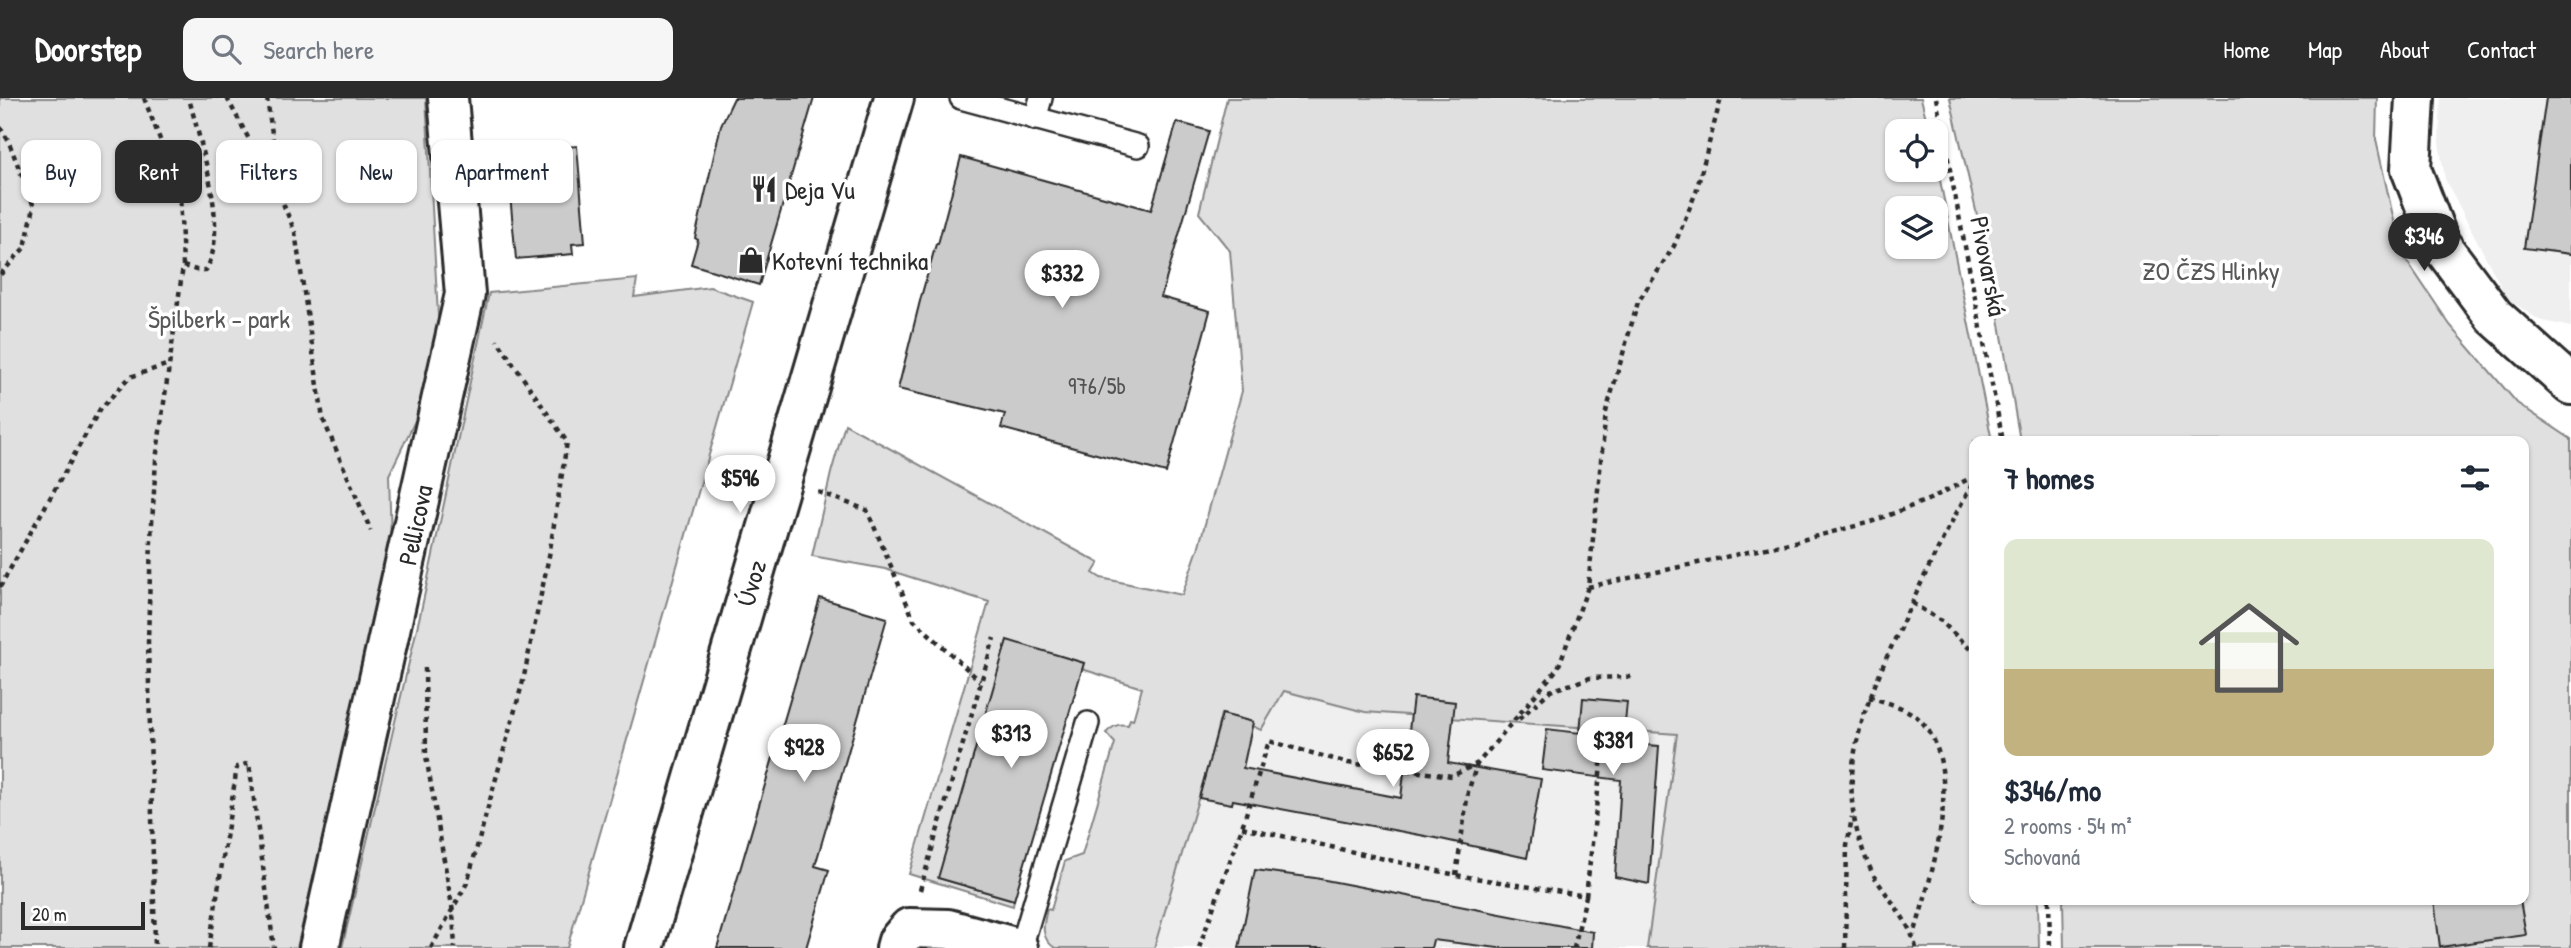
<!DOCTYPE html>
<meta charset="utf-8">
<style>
body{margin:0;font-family:"Patrick Hand",sans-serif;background:#f6f6f7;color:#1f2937;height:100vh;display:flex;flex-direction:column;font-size:26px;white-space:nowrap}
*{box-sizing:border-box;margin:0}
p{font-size:23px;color:#747a83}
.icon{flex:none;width:38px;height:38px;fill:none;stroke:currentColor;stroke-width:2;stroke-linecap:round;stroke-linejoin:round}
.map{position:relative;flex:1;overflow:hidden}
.sheet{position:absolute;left:1969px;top:338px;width:560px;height:469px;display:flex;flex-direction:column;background:#fff;border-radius:14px;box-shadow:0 2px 5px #0004}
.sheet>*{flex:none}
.guide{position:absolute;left:21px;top:42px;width:665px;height:63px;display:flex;gap:14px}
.controls{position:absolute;left:1885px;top:21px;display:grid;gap:14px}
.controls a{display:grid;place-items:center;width:63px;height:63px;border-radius:14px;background:#fff;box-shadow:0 2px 5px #0004;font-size:35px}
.scale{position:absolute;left:21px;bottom:18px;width:124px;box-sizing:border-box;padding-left:7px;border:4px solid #2b2b2b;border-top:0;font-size:19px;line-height:24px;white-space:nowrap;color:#2b2b2b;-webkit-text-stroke:5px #fff;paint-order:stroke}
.price{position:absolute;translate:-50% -60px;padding:0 16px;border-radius:24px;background:#fff;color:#222;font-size:23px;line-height:46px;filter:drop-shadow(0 2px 4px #0008)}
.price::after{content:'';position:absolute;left:50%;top:42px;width:21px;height:16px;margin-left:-10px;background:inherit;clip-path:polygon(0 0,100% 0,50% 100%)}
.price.selected{background:#2b2b2b;color:#fff}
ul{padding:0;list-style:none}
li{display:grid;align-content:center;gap:14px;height:371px;padding:0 35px}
li span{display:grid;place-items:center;height:217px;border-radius:14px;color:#555}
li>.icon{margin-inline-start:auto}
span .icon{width:126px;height:126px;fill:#fffc;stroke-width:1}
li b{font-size:30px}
h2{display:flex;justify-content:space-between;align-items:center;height:84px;padding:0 35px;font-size:30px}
.chip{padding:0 24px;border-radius:14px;background:#fff;box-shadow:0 2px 5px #0004;font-size:24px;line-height:63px}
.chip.selected{background:#2b2b2b;color:#fff}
header{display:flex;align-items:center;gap:42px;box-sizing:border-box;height:98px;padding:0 35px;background:#2b2b2b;color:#fff}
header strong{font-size:33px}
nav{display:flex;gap:38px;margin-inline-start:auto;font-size:24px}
.search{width:490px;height:63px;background:#f6f6f7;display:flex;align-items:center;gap:18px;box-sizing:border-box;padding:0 24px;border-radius:14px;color:#747a83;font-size:26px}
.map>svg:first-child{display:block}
.built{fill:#efefef}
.green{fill:#e0e0e0;stroke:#868686;stroke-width:2;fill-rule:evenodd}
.building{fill:#cbcbcb;stroke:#2b2b2b;stroke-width:2}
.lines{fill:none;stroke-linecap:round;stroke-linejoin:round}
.service-casing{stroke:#2b2b2b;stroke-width:26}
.minor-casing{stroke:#2b2b2b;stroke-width:44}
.secondary-casing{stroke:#2b2b2b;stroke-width:44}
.path{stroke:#2b2b2b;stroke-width:4.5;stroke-dasharray:5 5;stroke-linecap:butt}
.service{stroke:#fff;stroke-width:21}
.minor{stroke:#fff;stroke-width:38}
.secondary{stroke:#fff;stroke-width:38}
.labels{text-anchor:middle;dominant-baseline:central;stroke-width:7;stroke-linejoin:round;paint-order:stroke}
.number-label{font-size:23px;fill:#535353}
.poi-label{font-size:26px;fill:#2b2b2b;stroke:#fff;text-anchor:start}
.street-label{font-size:26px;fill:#2b2b2b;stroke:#fff}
.park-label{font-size:26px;fill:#585858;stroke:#fff}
</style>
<header>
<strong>Doorstep</strong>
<div class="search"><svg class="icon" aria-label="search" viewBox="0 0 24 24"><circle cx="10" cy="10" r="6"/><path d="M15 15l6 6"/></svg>Search here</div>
<nav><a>Home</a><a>Map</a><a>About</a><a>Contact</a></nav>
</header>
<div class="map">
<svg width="2571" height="850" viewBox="0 0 2571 850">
<rect width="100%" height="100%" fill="#fff"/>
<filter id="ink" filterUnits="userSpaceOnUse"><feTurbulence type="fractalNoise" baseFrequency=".0143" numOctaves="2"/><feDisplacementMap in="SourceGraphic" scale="14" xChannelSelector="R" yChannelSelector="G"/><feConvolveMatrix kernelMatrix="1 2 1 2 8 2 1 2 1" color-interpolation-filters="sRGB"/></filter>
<g filter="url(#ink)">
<g class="built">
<polygon points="2441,0 2571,0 2571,229 2539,222 2507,200 2445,81 2439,45"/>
<polygon points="1283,593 1365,614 1678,636 1647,850 1154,850 1221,615 1253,624"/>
</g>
<g class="green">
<polygon points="0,0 426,0 439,236 425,302 389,377 391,442 297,850 0,850"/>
<path d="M1227,0H1921L1929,33H1897V72H1936V62L1992,343H1974V802H2038L2039,850H1647L1677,636L1365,614L1284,593L1261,632L1252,628L1253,624L1221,616L1210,661L1154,850H1055C1040,840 1043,827 1047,811L1051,812L1065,763L1082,757L1115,645L1106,635C1113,628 1119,625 1128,627L1130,621L1133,622L1142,590L1082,571L1084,565L1007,543L939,780L1014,802L1013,808L909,776L989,504L885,471L812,458L831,375L845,326L1099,465L1093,475L1101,480L1182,497L1198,451L1242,293L1230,153L1199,115ZM1897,110H1936V149H1897Z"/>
<polygon points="1950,0 2377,0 2376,42 2401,154 2450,227 2517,305 2571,341 2571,850 2064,850 2063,802 2524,802 2524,343 2020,343 1994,191"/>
<polygon points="637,181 634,199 710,189 753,204 567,850 342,850 421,513 489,195"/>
</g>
<g class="building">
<polygon points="734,0 814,0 759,187 691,166 698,142 695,140 721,27"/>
<polygon points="2546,0 2571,0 2571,156 2524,150"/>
<polygon points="1177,24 1209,33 1161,199 1210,213 1166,375 1001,330 1005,316 898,291 921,199 936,146 938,146 961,59 1151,112"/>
<polygon points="577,48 585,145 572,146 573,156 516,161 506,54"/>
<polygon points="820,500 887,520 815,768 829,772 806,850 717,850"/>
<polygon points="1007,542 1084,565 1014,802 938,780"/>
<polygon points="1413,599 1455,604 1448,665 1541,681 1527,760 1436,740 1233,702 1232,706 1199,700 1222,616 1253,624 1243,670 1401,700"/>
<polygon points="1583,600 1627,604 1623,645 1659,648 1649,786 1615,779 1621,682 1542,672 1547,631 1580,635"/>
<polygon points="1255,772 1315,780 1593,834 1592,850 1498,850 1433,842 1431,850 1239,850"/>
<polygon points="2434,802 2520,802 2526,837 2440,849"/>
</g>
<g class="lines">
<defs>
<g id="service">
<polyline points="961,0 1138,48"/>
<polyline points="1035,21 1041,0"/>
<polyline points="1021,850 1088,625"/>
</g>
<g id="minor">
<polyline points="2415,0 2411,71 2440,146 2494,218 2571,287"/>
<polyline points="319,850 465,196 448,0"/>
<polyline points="896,850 898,843 909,830 948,831 1018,850"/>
</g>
<polyline id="secondary" points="644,850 894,0"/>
</defs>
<use href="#service" class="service-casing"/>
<use href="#minor" class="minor-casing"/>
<use href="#secondary" class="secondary-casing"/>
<g class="path">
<polyline points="144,0 180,93 183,168 156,362 151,441 148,543 155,850"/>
<polyline points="227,0 282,103 295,134 323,321 371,433"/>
<polyline points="267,0 281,99"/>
<polyline points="1936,0 2003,343"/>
<polyline points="0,29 8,42 34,109 25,149 0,177"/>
<path d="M183,168L196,172H206C230,130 200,46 189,0"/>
<polyline points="818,394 867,412 914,522 980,583"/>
<polyline points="0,489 100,311 130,279 169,266"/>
<polyline points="1588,489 1794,444 1871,424 1930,401 1974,378"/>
<polyline points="1912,505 1941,523 1974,555"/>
<polyline points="425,570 426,658 453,814 455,850"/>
<path d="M1869,599C1884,604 1906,609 1918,620C1969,668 1930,781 1914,837"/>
<polyline points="1519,621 1550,593 1590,580 1631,579"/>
<polyline points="1242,729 1456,777 1586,798 1574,850"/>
<polyline points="1456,777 1468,694 1477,666"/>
<polyline points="920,792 994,540"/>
<polyline points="1586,798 1604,641"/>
<polyline points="2049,802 2050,850"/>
<polyline points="209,850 237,669 249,665 274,850"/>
<polyline points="431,850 467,785 523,583 549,458 567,344 497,242"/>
<polyline points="1199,850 1242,729 1269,643 1348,665 1452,678 1478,665 1558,570 1588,489 1606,314 1638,204 1674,148 1696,94 1721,0"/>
<polyline points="1845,850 1847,748 1852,719"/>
<path d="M1916,850C1910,824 1891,804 1876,781C1868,768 1862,751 1858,737C1836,660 1875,585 1906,517C1927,472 1949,427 1974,383"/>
</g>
<use href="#service" class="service"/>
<use href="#minor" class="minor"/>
<use href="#secondary" class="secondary"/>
</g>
</g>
<defs>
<symbol id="restaurant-bare" viewBox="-9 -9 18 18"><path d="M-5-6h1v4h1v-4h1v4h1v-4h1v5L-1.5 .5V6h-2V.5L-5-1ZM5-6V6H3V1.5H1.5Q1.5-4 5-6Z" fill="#2b2b2b" stroke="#fff" stroke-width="2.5" paint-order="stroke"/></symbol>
<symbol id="shop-bare" viewBox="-9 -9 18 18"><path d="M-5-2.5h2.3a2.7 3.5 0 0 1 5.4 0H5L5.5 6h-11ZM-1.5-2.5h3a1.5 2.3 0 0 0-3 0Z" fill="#2b2b2b" stroke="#fff" stroke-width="2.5" paint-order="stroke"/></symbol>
</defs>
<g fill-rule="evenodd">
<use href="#restaurant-bare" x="745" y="72" width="38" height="38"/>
<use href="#shop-bare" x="732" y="143" width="38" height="38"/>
</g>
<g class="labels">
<g class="number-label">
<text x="1097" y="287">976/5b</text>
</g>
<g class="poi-label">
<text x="785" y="91">Deja Vu</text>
<text x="772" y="162">Kotevní technika</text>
</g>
<g class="street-label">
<text transform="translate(1989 168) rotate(79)">Pivovarská</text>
<text transform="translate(415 427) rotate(-78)">Pellicova</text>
<text transform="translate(751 485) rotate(-74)">Úvoz</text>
</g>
<g class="park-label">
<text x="2211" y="172">ZO ČZS Hlinky</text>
<text x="219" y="220">Špilberk - park</text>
</g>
</g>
</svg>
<div class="controls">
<a><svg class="icon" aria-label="locate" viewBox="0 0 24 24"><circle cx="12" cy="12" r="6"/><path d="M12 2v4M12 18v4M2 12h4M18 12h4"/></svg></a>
<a><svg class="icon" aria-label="layers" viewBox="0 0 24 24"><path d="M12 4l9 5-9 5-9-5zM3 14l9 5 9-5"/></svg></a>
</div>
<div class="scale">20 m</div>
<b class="price selected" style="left:2424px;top:175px">$346</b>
<b class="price" style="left:1062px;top:212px">$332</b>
<b class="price" style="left:740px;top:417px">$596</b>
<b class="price" style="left:1011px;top:672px">$313</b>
<b class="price" style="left:1613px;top:679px">$381</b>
<b class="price" style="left:804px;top:686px">$928</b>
<b class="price" style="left:1393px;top:691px">$652</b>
<div class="guide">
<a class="chip">Buy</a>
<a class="chip selected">Rent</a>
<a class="chip">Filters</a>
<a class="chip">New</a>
<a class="chip">Apartment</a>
</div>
<section class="sheet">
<h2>7 homes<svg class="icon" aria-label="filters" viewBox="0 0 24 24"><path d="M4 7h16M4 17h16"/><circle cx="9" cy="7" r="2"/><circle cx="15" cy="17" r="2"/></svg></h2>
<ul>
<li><span style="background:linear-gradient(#dfe7d0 60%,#c2b280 0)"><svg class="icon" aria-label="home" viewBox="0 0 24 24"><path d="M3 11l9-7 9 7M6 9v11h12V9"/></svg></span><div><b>$346/mo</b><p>2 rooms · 54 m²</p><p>Schovaná</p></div></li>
</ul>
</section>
</div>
